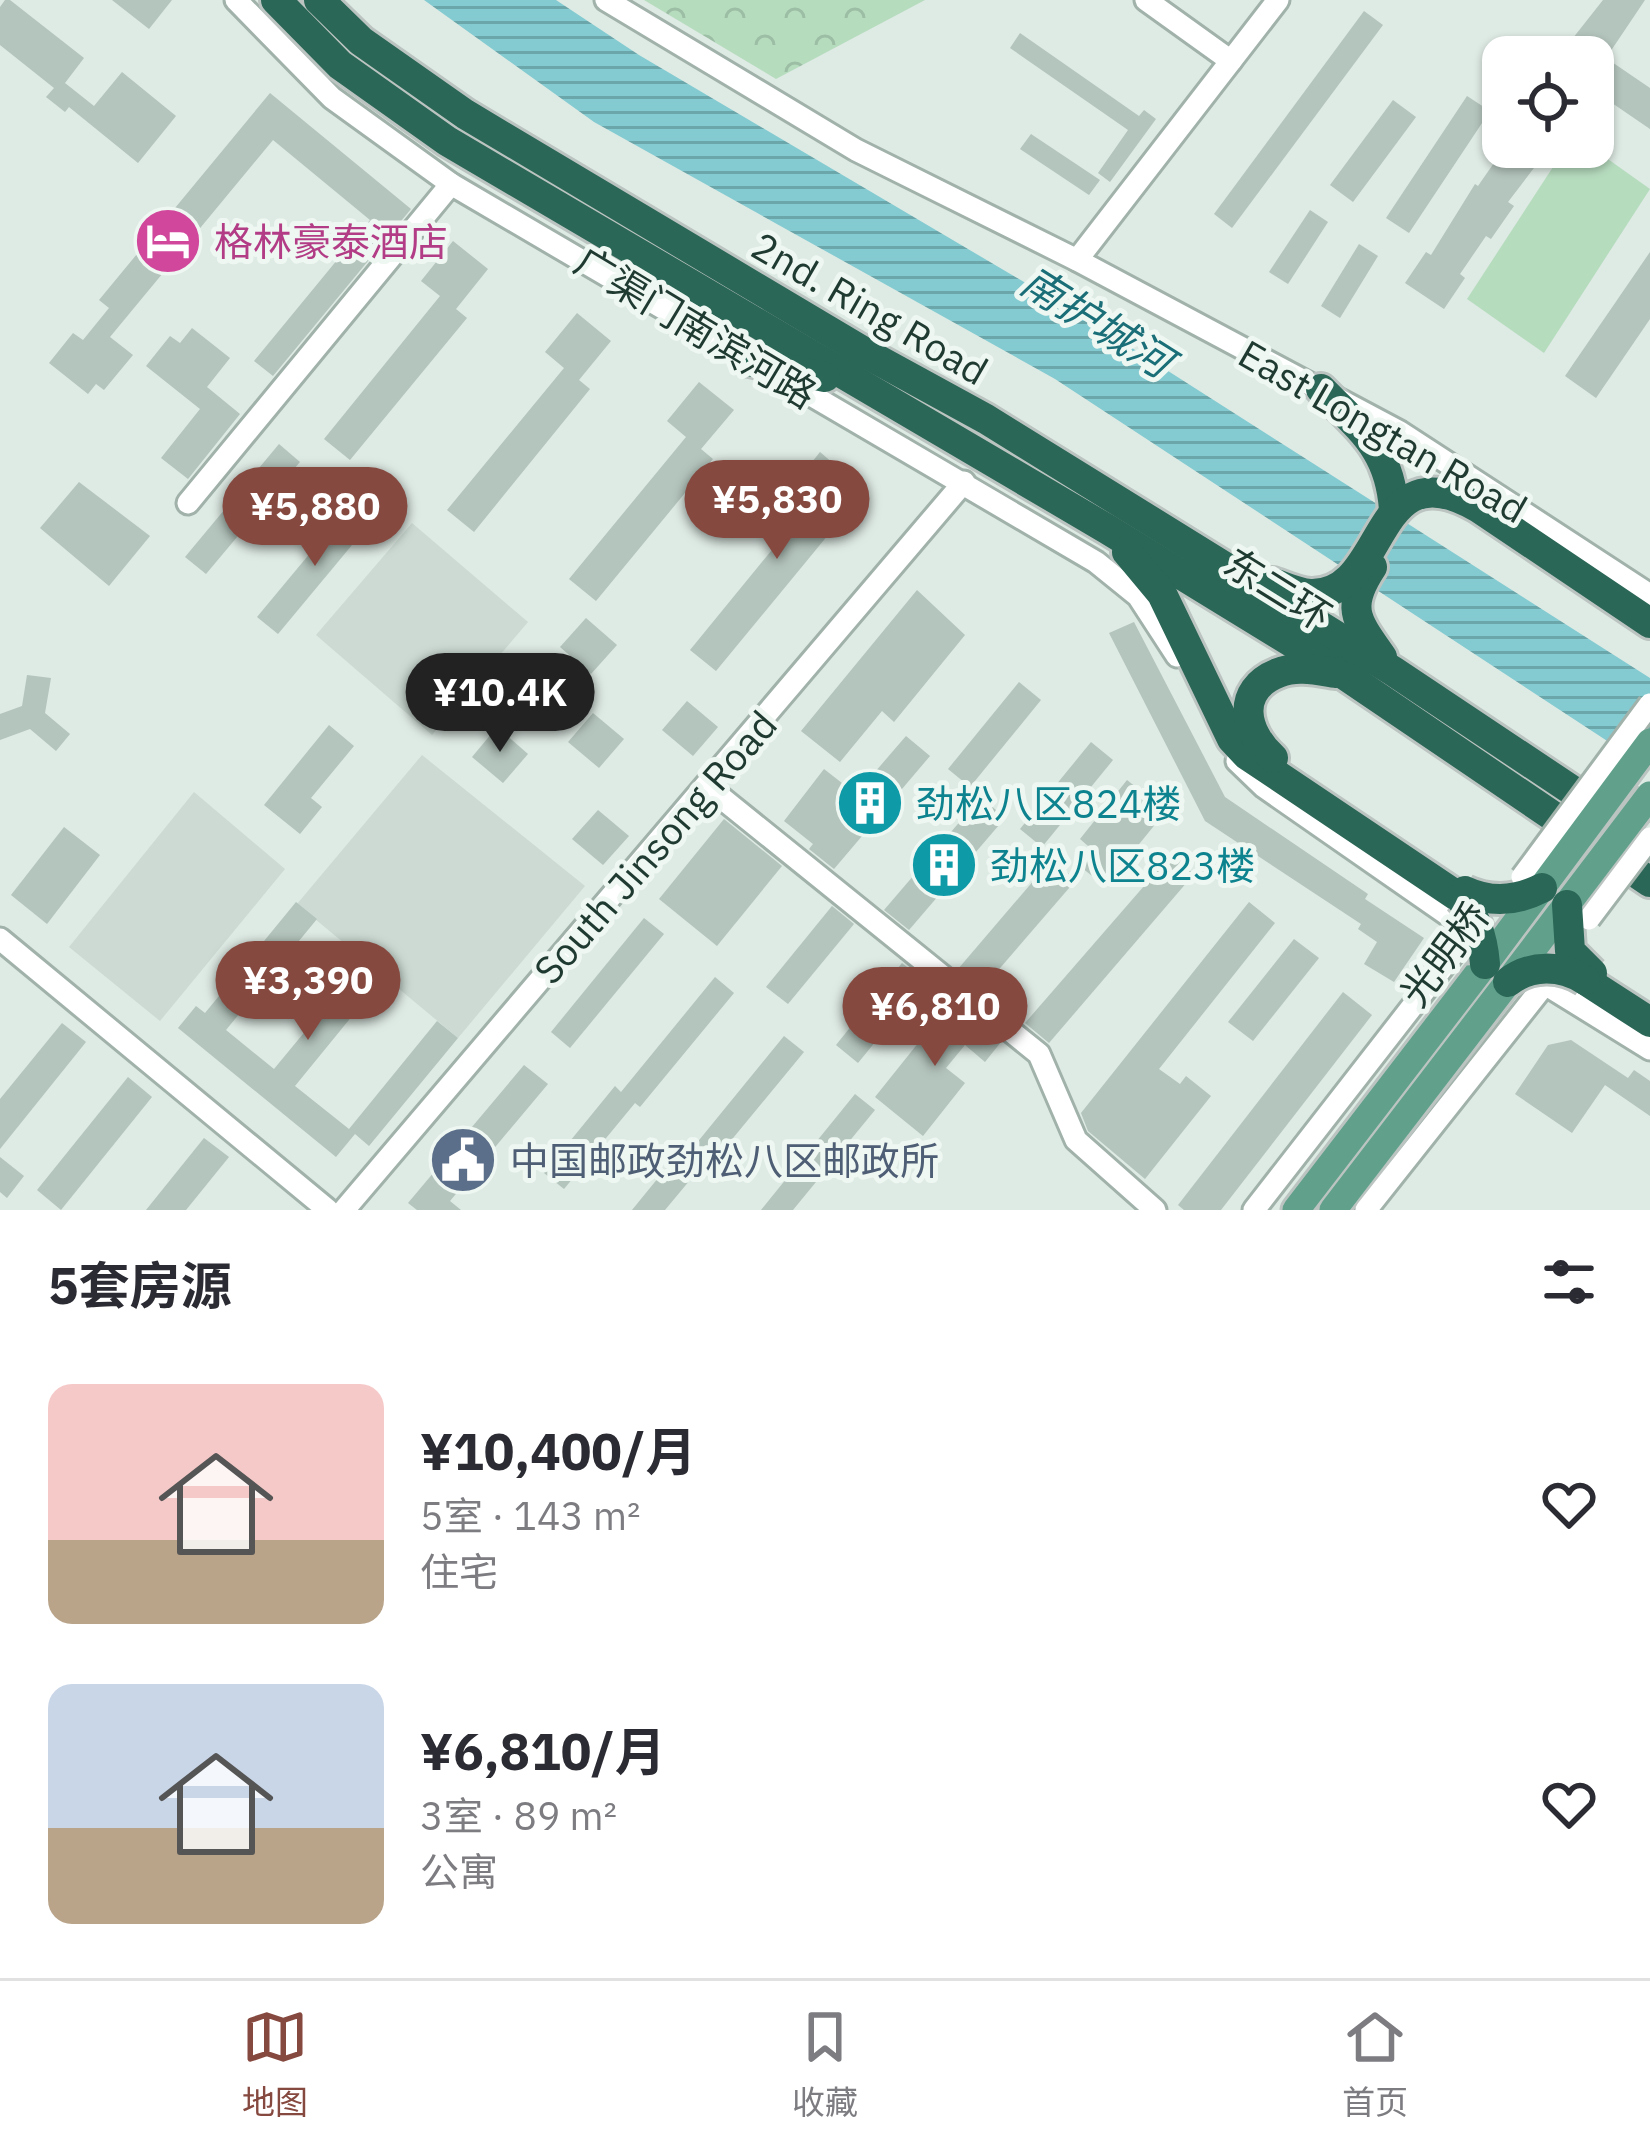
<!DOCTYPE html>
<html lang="zh">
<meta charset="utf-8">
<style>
body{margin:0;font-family:"IBM Plex Sans","Noto Sans SC",sans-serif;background:#f7f7f7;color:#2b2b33;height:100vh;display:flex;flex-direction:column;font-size:45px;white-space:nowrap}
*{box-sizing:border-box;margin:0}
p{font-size:39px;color:#7c7c81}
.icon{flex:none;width:66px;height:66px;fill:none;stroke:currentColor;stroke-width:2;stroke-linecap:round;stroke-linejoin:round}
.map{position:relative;height:1210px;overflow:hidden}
.drawer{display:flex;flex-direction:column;background:#fff;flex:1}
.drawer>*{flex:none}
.controls{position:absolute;left:1482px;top:36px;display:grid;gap:24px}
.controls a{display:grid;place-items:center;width:132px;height:132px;border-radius:24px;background:#fff;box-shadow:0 3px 9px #0004;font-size:60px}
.price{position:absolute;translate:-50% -102px;padding:0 27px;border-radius:42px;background:#864940;color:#fff;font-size:39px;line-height:78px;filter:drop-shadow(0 3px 6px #0008)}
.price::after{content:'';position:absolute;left:50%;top:72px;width:36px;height:27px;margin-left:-18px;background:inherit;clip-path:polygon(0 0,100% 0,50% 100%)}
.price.active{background:#222;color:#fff}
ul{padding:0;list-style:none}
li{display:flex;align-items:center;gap:36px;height:300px;padding:0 48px}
li span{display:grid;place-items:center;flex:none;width:336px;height:240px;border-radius:24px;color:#555}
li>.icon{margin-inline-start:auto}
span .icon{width:144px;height:144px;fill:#fffc;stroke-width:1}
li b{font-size:51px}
h2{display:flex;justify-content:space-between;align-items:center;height:144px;padding:0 48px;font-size:51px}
.menu{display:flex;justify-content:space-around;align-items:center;height:168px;border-top:3px solid #e1e1e2;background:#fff;font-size:33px;color:#7c7c81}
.menu a{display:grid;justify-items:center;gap:6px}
.menu .active{color:#864940}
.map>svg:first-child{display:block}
.built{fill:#ccdad3}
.park{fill:url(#park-crowns)}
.pitch{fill:#b6dcbe}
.water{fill:url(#water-rules)}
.building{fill:#b4c5bd}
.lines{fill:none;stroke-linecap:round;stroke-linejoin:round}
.minor-casing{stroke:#a1b2ab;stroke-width:27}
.major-casing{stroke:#bcc4c1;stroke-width:33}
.highway-casing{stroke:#bcc4c1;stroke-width:36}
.minor{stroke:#fff;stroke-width:21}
.major{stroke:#61a18c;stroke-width:27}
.highway{stroke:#2b6756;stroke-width:30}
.minor-bridge-casing{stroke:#a1b2ab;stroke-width:27;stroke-linecap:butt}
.major-bridge-casing{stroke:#bcc4c1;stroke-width:33;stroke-linecap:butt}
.highway-bridge-casing{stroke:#bcc4c1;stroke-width:36;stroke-linecap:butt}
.minor-bridge{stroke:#fff;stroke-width:21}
.major-bridge{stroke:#61a18c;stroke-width:27}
.highway-bridge{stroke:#2b6756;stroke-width:30}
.labels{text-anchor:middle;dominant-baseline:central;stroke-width:10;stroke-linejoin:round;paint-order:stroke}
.hotel-label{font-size:39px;fill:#b23c85;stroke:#eff7f2;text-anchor:start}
.street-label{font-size:39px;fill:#1f3a31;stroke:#eff7f2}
.culture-label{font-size:39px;fill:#0d838f;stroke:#eff7f2;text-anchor:start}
.service-label{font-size:39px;fill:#4e5e75;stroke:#eff7f2;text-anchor:start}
.water-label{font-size:42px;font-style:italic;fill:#196e77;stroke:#eff7f2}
</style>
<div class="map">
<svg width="1650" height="1210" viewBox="0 0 1650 1210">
<defs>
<pattern id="park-crowns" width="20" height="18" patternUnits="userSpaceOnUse" patternTransform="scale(3)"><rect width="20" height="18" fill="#b6dcbe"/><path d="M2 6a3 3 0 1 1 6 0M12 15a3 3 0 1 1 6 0" fill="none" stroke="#9cbea4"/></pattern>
<pattern id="water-rules" width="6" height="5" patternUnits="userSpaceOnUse" patternTransform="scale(3)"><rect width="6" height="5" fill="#84cbd1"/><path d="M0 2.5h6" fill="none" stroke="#6ba6aa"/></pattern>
</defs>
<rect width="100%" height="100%" fill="#deeae4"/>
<g class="built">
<polygon points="412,523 528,622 432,735 316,635"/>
<polygon points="422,755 585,886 458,1038 297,904"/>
<polygon points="194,792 285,869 160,1021 69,947"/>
</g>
<polygon class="park" points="644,0 925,0 776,79"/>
<polygon class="pitch" points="1566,147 1591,147 1650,189 1544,353 1467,299"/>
<polygon class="water" points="424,0 556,0 639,55 1085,318 1650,678 1650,769 1055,379 594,122"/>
<g class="building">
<polygon points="5,0 10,0 84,58 65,83 94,106 122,72 176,116 138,163 69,107 65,112 46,97 54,88 0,45 0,7"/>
<polygon points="112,0 172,0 149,29"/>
<polygon points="1603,0 1645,0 1606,58 1650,88 1650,129 1593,90 1593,57 1558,57"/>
<polygon points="1364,11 1383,25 1232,228 1214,214"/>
<polygon points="1020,33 1139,116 1144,110 1156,119 1110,182 1098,173 1128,130 1010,48"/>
<polygon points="270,93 411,209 273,376 254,361 370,220 273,140 110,337 133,355 104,390 96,384 88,394 49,363 73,333 83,340 109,308 99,300"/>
<polygon points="1467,96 1490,111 1409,233 1386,218"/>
<polygon points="1393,100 1416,117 1353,202 1330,185"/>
<polygon points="1031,134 1100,180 1089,195 1020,149"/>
<polygon points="1505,147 1550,147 1508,202 1514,206 1491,239 1486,236 1460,274 1465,278 1444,309 1405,283 1426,252 1431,255 1475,184 1478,186"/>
<polygon points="1310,210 1328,222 1288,284 1269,272"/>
<polygon points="453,241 488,269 456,309 467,318 350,460 324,439 440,296 421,281"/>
<polygon points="1359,244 1378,256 1340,318 1321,306"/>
<polygon points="1650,252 1650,319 1596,398 1565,376"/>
<polygon points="577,313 611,341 579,380 590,389 474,532 447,510 564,368 545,352"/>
<polygon points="192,328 230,358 207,387 240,414 188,479 161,458 200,409 146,366 170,336 180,343"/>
<polygon points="699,382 734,410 701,449 713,459 596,601 569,579 686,437 667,421"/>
<polygon points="279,444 300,462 206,574 185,557"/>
<polygon points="820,452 854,481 822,520 833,529 716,671 690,650 807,507 788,492"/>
<polygon points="79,482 150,536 109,586 40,528"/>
<polygon points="351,504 372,521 278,634 257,617"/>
<polygon points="917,590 965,635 894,722 882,711 840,762 801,731"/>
<polygon points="586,618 617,645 591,674 560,647"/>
<polygon points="1134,622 1225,797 1368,894 1365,899 1424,938 1394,982 1364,964 1377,942 1358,929 1361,924 1205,821 1109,633"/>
<polygon points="27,675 51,678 45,713 70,734 56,751 30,729 0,740 0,714 22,706"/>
<polygon points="1019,682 1041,700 970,787 948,769"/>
<polygon points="687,701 718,727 693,756 662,730"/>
<polygon points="593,713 624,739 599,768 568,742"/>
<polygon points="329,725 354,746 311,798 322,807 300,834 264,805"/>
<polygon points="497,727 528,754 503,783 472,757"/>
<polygon points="906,736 930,756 834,869 809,849 813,844 784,821 824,769 856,794"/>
<polygon points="1091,742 1113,760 1042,847 1020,829"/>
<polygon points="1127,780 1166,811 1105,886 1082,868 1095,852 1080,839"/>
<polygon points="981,797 1005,818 909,930 884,910"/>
<polygon points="598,810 629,836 603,865 572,839"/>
<polygon points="724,819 782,866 717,946 659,899"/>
<polygon points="64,827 100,855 47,924 11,895"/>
<polygon points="1171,855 1194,874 1049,1043 1025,1023"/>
<polygon points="1052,859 1076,880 982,989 958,969"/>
<polygon points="296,902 317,919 226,1030 274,1069 364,960 384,977 295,1086 349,1129 437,1021 458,1038 369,1146 355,1134 336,1157 178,1028 196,1006 205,1013"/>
<polygon points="1249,902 1275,923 1159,1069 1180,1084 1186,1076 1211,1096 1145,1179 1088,1131 1081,1113"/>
<polygon points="832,906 854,924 788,1004 766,987"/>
<polygon points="644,918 664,934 570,1048 551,1032"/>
<polygon points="1294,939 1319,958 1253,1041 1228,1022"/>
<polygon points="902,963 925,981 858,1063 836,1045"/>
<polygon points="715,977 734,993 640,1107 635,1103 564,1189 544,1173 615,1086 621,1092"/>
<polygon points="1343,992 1372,1015 1221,1210 1184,1210 1178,1205"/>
<polygon points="951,1002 1001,1042 985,1062 965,1045 946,1068 965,1083 923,1136 875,1097"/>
<polygon points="62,1023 86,1042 0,1149 0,1099"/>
<polygon points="784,1036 804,1052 710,1166 705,1162 665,1210 632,1210 685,1145 691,1150"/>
<polygon points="1571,1040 1628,1078 1634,1070 1650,1081 1650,1116 1605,1085 1572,1133 1515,1094 1548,1045"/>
<polygon points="524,1065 548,1084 450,1201 461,1210 417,1210 408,1203"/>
<polygon points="128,1077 152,1097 61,1210 37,1190"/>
<polygon points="855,1094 875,1110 793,1210 761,1210"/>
<polygon points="204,1138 229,1157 186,1210 146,1210"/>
<polygon points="0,1157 24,1176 7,1198 0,1192"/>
</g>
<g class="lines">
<defs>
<g id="minor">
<polyline points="236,0 332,98 451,184 1096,562 1138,596 1177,656"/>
<polyline points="606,0 856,150 1077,260 1400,432 1650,595"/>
<polyline points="1146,0 1231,61"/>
<polyline points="1077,260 1278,0"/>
<polyline points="188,503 451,184"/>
<polyline points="1237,761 1264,787 1471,931 1254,1210"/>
<polyline points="708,787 1039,1054 1076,1140 1155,1210"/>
<polyline points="0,939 328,1210"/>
<polyline points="344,1210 964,482"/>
<polyline points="1366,1210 1545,984 1650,1049"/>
</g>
<g id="major">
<polyline points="1296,1210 1485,964"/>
<polyline points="1333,1210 1508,982"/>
</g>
<g id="highway">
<polyline points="276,0 340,65 447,141 1107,529 1342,673 1650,882"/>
<polyline points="319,0 361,41 465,114 869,355 986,419 1393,671 1606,813"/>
<polyline points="749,361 825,377"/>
<path d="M1321,389C1361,430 1390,449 1394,510"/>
<polyline points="1127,552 1162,594 1232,739 1247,755 1460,898"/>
<path d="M1372,567C1345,608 1356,620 1382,657"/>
<path d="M1273,583C1285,587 1297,593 1310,594C1390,597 1369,444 1479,508L1650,623"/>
<path d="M1273,758C1244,732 1235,690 1278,673C1296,665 1317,670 1336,673"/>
<polyline points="1585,980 1650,1022"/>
</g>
</defs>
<use href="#minor" class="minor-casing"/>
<use href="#major" class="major-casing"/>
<use href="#highway" class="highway-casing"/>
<use href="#minor" class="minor"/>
<use href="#major" class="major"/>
<use href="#highway" class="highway"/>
<defs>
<g id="minor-bridge">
<polyline points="1522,877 1650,704"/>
<polyline points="1589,919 1650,838"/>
</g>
<g id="major-bridge">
<polyline points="1485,964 1650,742"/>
<polyline points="1508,982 1650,795"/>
</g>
<g id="highway-bridge">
<path d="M1465,891C1491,903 1517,901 1542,888"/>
<path d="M1460,898C1477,916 1483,940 1485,964"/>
<polyline points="1567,905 1570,951 1592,973"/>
<path d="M1508,982C1531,964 1561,965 1585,980"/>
</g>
</defs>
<use href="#minor-bridge" class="minor-bridge-casing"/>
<use href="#major-bridge" class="major-bridge-casing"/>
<use href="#highway-bridge" class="highway-bridge-casing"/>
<use href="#minor-bridge" class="minor-bridge"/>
<use href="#major-bridge" class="major-bridge"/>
<use href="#highway-bridge" class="highway-bridge"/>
</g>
<defs>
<symbol id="hotel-disc" viewBox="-11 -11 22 22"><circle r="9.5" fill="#d1479c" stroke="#eff7f2"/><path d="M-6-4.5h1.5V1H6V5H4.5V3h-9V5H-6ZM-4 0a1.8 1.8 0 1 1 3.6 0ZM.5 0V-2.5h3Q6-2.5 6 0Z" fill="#fff"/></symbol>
<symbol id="building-disc" viewBox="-11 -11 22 22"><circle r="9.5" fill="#0f9aa8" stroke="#eff7f2"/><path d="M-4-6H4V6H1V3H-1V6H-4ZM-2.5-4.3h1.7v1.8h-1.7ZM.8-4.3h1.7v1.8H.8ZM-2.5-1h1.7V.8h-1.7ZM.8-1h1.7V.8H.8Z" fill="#fff"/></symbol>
<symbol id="civic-disc" viewBox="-11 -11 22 22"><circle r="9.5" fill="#5c6f8a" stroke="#eff7f2"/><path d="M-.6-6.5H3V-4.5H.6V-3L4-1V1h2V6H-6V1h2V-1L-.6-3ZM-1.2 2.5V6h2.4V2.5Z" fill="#fff"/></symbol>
</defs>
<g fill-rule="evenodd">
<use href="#hotel-disc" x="130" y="203" width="76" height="76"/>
<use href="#building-disc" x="832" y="765" width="76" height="76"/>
<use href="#building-disc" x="906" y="827" width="76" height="76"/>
<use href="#civic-disc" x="425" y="1122" width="76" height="76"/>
</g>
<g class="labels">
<g class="hotel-label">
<text x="214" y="241">格林豪泰酒店</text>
</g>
<g class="street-label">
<text transform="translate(870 308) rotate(30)">2nd. Ring Road</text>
<text transform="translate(696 327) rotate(31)">广渠门南滨河路</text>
<text transform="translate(1383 431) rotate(30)">East Longtan Road</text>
<text transform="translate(1278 589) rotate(32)">东二环</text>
<text transform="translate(655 847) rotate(-49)">South Jinsong Road</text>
<text transform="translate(1444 954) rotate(-53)">光明桥</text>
</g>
<g class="culture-label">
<text x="916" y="803">劲松八区824楼</text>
<text x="990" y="865">劲松八区823楼</text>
</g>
<g class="service-label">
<text x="510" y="1160">中国邮政劲松八区邮政所</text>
</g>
<g class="water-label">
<text transform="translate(1097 321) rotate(32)">南护城河</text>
</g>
</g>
</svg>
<div class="controls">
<a><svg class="icon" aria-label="locate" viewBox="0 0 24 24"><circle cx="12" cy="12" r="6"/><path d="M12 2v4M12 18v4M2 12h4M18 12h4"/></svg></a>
</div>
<b class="price" style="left:777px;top:562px">¥5,830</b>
<b class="price" style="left:315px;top:569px">¥5,880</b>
<b class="price active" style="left:500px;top:755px">¥10.4K</b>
<b class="price" style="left:308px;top:1043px">¥3,390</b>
<b class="price" style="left:935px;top:1069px">¥6,810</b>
</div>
<section class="drawer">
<h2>5套房源<svg class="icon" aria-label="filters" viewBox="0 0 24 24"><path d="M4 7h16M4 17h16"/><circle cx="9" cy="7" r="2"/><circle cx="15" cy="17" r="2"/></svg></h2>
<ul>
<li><span style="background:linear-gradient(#f6c9c9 65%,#b9a48a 0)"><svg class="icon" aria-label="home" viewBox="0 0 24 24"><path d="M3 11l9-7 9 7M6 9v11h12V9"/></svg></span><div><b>¥10,400/月</b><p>5室 · 143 m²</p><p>住宅</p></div><svg class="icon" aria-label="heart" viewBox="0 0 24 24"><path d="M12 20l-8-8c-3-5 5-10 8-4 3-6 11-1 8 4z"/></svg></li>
<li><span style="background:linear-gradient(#c9d6e8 60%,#b9a48a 0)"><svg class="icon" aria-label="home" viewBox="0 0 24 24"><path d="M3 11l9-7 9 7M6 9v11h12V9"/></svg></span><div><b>¥6,810/月</b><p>3室 · 89 m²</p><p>公寓</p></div><svg class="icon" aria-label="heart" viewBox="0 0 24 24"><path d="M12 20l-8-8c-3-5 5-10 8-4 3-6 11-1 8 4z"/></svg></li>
</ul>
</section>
<nav class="menu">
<a class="active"><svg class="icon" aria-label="map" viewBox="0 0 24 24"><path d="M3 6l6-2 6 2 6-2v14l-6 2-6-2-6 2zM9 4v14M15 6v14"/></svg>地图</a>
<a><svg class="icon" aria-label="saved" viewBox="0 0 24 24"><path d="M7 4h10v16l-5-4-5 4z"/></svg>收藏</a>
<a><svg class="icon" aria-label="home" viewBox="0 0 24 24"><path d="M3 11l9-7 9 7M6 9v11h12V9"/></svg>首页</a>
</nav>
